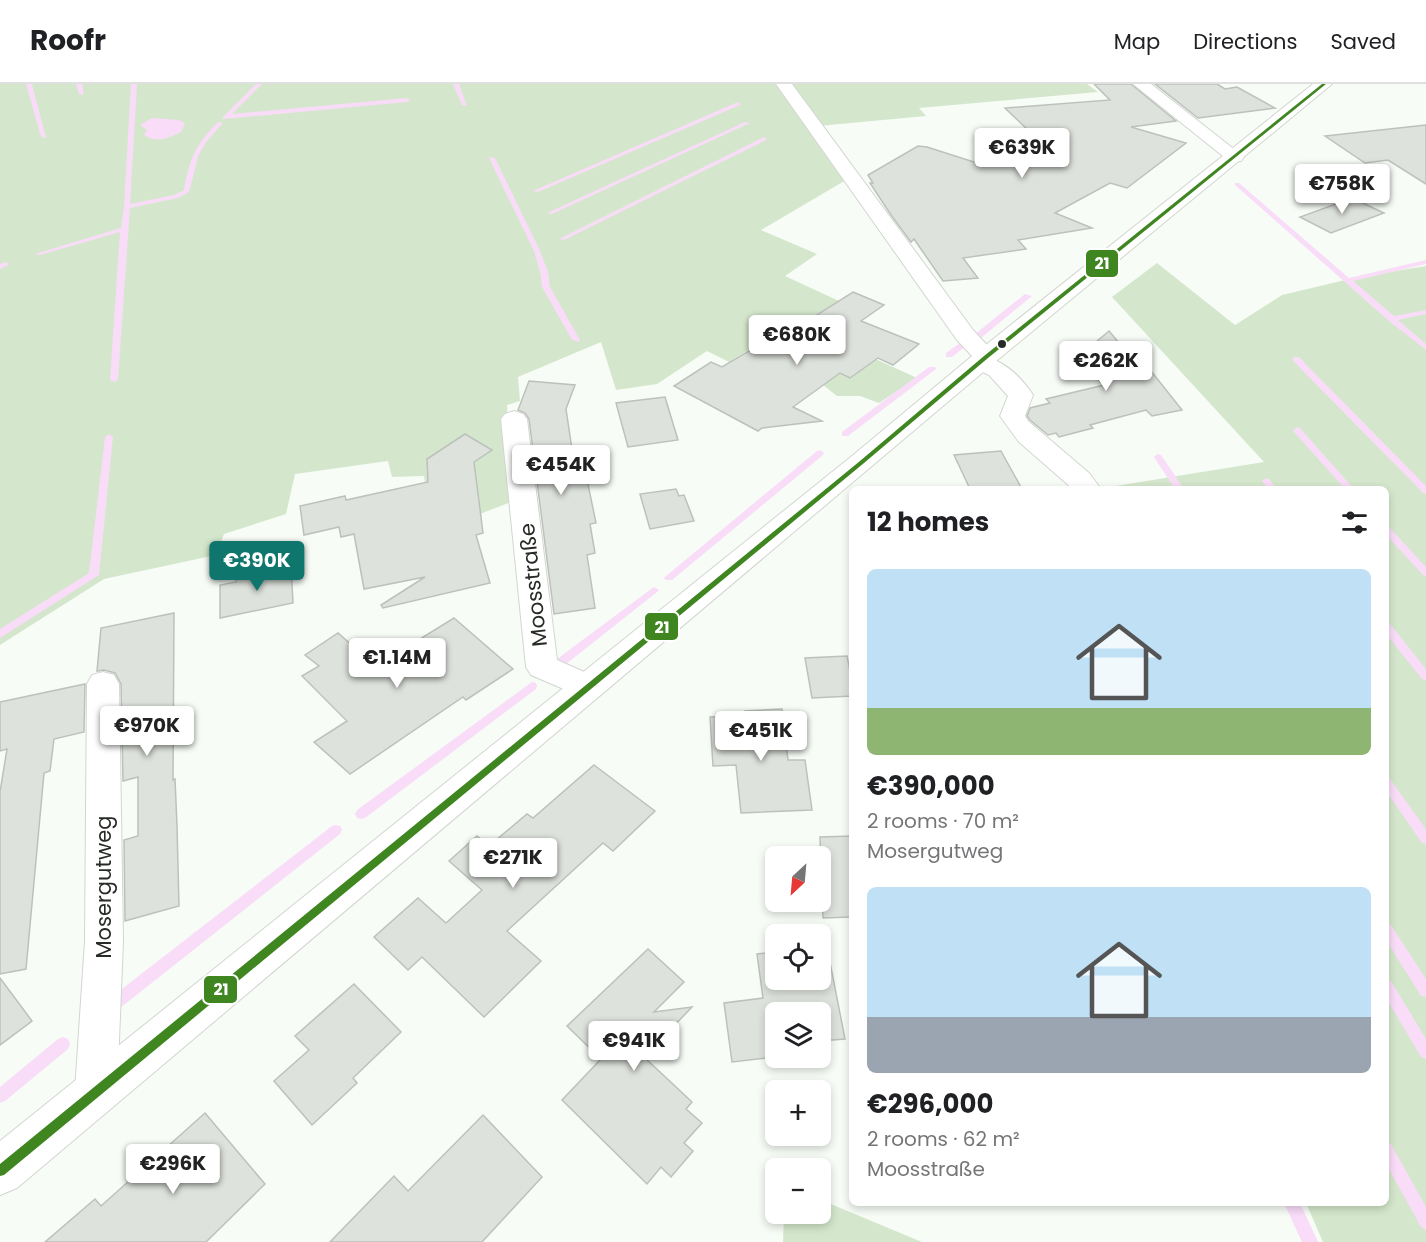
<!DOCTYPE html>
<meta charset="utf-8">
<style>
body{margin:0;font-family:Poppins,sans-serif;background:#f6f6f6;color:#202124;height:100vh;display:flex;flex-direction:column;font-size:22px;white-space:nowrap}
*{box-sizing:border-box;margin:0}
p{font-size:20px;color:#757577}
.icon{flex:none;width:33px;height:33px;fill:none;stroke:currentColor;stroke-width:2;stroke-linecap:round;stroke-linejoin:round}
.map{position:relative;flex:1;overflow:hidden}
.drawer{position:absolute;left:849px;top:402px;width:540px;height:720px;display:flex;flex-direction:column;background:#fff;border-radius:9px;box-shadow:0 3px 9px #0003}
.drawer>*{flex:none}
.needle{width:39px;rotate:206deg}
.tools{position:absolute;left:765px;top:762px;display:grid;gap:12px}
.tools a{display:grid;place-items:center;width:66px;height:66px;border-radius:9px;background:#fff;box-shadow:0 3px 9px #0003;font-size:30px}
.price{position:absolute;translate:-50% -51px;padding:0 14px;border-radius:6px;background:#fff;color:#222;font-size:20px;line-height:39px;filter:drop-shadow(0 2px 3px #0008)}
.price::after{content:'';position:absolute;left:50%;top:36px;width:18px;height:14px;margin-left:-9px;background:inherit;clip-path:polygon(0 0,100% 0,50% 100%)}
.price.selected{background:#0f766e;color:#fff}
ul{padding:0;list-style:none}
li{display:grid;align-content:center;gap:12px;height:318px;padding:0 18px}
li span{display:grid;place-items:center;height:186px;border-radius:9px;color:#555}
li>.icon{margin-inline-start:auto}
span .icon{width:108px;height:108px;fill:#fffc;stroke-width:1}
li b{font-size:26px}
h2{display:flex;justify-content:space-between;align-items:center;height:72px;padding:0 18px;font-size:26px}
header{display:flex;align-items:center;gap:36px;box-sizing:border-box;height:84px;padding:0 30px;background:#fff;border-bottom:2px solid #e0e0e0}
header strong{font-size:28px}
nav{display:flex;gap:33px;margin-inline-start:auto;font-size:21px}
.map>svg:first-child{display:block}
.green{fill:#d4e7cc}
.water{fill:#f9dcf8}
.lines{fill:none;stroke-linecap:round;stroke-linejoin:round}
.stream{fill:#f9dcf8;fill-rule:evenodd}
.building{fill:#dee2dc;stroke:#bdc1bc;stroke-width:1.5}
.minor-casing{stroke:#d2d6d0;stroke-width:2}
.tertiary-casing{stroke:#d2d6d0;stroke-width:2}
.minor{fill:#fefffe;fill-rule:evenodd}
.tertiary{fill:#fefffe;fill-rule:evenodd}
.bus-1-casing{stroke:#fff;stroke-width:4}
.bus-1{fill:#3f8621;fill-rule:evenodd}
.bus-dot{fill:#272b25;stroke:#fff;stroke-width:2}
.labels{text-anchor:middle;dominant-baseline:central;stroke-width:4.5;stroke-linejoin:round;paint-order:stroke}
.street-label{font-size:21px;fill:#272b25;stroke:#fff}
.line-badge{stroke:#fff;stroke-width:2}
.badge-label{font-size:16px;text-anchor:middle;font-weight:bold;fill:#fff}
</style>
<header>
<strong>Roofr</strong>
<nav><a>Map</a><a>Directions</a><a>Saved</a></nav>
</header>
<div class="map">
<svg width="1426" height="1158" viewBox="0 0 1426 1158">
<rect width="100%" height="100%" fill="#f7fcf6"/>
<g class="green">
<polygon points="0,0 1087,0 1098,8 919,24 926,32 808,43 846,96 761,146 817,170 785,192 839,217 831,224 860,268 917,294 879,319 860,312 837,312 791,276 760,259 729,278 707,267 657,300 616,306 601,258 518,293 520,317 507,321 511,418 433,448 424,392 392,393 388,377 295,390 286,430 224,450 216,471 104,495 0,561"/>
<polygon points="1157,179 1235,241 1282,211 1358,193 1426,182 1426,1158 1323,1158 1306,1119 1386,1119 1386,405 1110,405 1109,403 1264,378 1112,213"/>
<polygon points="821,1116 922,1158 783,1158 784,1130 820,1130"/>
</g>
<path class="water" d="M152,34L179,36L185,39L181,48C167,55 158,59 144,51L147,46L140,41Z"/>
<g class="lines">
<g class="stream">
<polygon points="26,0 32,0 46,54 41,53"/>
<polygon points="76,0 82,0 84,11 79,10"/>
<path d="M131,0H137L130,120L174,111L184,106C189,75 196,60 218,38L223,39L207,57L199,70L189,108L178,114L130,124L118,296L114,298L110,296L120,148L40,171L35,170L121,144L124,123Z"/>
<polygon points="256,0 262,0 232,30 407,14 410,16 407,18 223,35 223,33"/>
<polygon points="453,0 459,0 467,22 462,21"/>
<polygon points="738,18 741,20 740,21 538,108 533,107"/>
<polygon points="745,38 750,39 552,130 547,129"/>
<polygon points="764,53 766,54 766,56 564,156 559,155"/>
<polygon points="490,73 495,74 540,167 548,188 550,203 580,256 579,258 572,256 542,203 540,188 534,167 489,74"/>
<polygon points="1235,99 1239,99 1349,194 1426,176 1426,180 1353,197 1394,232 1426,226 1426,230 1398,236 1426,260 1426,266 1389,237 1235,101"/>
<polygon points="6,178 8,179 8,181 0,185 0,180"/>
<polygon points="1025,210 1032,212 981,254 975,254 975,250"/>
<polygon points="960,259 963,259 967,261 952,273 946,273 946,269"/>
<polygon points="1293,273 1299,273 1426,402 1426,410 1423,409 1293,277"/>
<polygon points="929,283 935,283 936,285 848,352 842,352 842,348"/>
<polygon points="1297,343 1300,344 1354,405 1345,405 1294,348 1293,346"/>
<polygon points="109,350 113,353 99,491 0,554 0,545 89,489 105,353"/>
<polygon points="820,366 824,369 823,371 672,496 666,496 664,494 666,492 817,367"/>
<polygon points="1158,370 1161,371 1184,405 1175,405 1154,373"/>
<polygon points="1266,394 1269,395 1277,405 1268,405 1262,397"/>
<polygon points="1386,442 1389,443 1426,483 1426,492 1423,491 1386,451"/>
<polygon points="654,503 659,506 657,508 561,584 553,584 552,581 553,578"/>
<polygon points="1386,539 1390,540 1426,585 1426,596 1422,595 1386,550"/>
<polygon points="532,598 536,599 537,602 536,605 365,734 361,735 357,734 355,730 357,726"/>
<polygon points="1386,693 1390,695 1426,745 1426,760 1422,759 1386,707"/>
<polygon points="336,741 340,742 342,746 340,750 115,928 110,930 105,928 103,923 105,918 332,742"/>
<polygon points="1386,839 1391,841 1426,895 1426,913 1421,912 1386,856"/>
<polygon points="1386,896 1391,897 1426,955 1426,975 1421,973 1386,914"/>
<polygon points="63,953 68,955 70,960 68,965 5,1017 0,1019 0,1003 58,955"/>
<polygon points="1386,1058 1391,1060 1426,1123 1426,1146 1421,1143 1386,1080"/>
<polygon points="1284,1119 1300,1119 1318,1158 1302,1158"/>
</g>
</g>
<g class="building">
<polygon points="1094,0 1131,0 1176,37 1131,43 1186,59 1127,104 1110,99 1055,129 1092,144 1018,156 1026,165 963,174 978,194 943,197 914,155 911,158 891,131 870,99 873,99 868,91 918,62 927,63 977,79 1052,69 1005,24 1110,16"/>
<polygon points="1155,0 1217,0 1225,5 1237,3 1275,24 1198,34"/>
<polygon points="1426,41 1426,100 1388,76 1365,79 1325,52"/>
<polygon points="1352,114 1384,129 1331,149 1300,133"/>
<polygon points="853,208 884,221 861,237 919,260 893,281 878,274 850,294 840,289 793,323 822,337 762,344 758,347 674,302 711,278 722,283 754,264 760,267"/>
<polygon points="1109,247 1124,265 1132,263 1182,326 1152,332 1146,326 1090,341 1093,344 1059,353 1056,349 1048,351 1030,336 1027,332 1030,324 1050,319 1046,315 1104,301 1076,275"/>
<polygon points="529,297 575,301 566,325 573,372 582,371 596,439 590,440 595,469 587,471 595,524 554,530 529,335 525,329 518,326"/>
<polygon points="665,313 678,356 628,363 616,319"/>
<polygon points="465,350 492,366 474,378 483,449 476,451 490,499 383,524 381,521 425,493 364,505 354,450 341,453 339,443 304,451 300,422 345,412 346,416 428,398 427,375"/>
<polygon points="1001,367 1022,405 970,405 954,371"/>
<polygon points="676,405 679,412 684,411 694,437 650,445 640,410"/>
<polygon points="291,482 293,519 220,534 220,501 236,498 236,493"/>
<polygon points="174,529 173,696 175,695 177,742 179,822 125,837 124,756 138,752 138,693 123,697 121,600 115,589 104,586 97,587 101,544"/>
<polygon points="454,534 513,585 466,616 463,613 350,690 314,658 347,637 302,592 319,582 305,571 338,549 378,584 378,581"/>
<polygon points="847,572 852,597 852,612 812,614 805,574"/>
<polygon points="85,600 84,648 54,655 50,687 44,689 26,885 0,890 0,708 7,665 0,667 0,618"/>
<polygon points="782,625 788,676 805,676 812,726 741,729 736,681 713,682 710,633 746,632 745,627"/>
<polygon points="594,681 655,727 613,767 603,759 507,847 541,877 484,933 422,873 408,886 374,853 418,814 446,839 482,806 449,777 477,752 489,762 527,730 533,734"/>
<polygon points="852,752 852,833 823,834 820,753"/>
<polygon points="820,863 827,863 845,955 820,957 820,928 776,928 776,973 732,978 724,919 763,914 757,870 776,868 776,896 820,896"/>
<polygon points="648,865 684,898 654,928 692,923 644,973 692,1018 686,1025 702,1039 684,1059 693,1067 671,1093 661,1083 647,1100 562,1016 601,975 567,942"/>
<polygon points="0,894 32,937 0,961"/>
<polygon points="354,900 401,948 353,994 357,999 312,1041 274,997 309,966 295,952"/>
<polygon points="205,1029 265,1100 206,1158 45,1158 95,1115 101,1122"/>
<polygon points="483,1031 542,1093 482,1158 330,1158 394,1092 408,1107"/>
</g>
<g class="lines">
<defs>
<g id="minor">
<path d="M776,0H792L973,246L998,273L995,276C1010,283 1024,297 1033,311L1025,332L1028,337L1089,389L1101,405H1073L1019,358L1000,332L1008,312L989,291L972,283L968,278L973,273L957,256Z"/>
<polygon points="1133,0 1151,0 1244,73 1241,77 1229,77"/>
<polygon points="514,327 523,330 527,335 557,576 598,594 603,603 598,612 587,615 531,591 526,583 501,335 505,330"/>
<polygon points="103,588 114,591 119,600 123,857 117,1007 111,1022 96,1028 81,1022 75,1007 85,857 87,600 92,591"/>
</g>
<polygon id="tertiary" points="1313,0 1332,0 995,278 17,1104 0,1111 0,1057 852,372 977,268"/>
</defs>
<use href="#minor" class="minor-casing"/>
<use href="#tertiary" class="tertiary-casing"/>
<use href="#minor" class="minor"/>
<use href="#tertiary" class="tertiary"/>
<defs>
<polygon id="bus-1" points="1322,0 1326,0 988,274 864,379 4,1091 0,1092 0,1080 860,377 984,272"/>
</defs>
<use href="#bus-1" class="bus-1-casing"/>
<use href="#bus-1" class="bus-1"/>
</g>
<circle class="bus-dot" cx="1002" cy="260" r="5"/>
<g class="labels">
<g class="street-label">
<text transform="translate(533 501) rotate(-96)">Moosstraße</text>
<text transform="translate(103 803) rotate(-90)">Mosergutweg</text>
</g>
</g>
<g class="line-badge">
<rect x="1085" y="165" width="34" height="29" rx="6" fill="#3f8621"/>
<rect x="644" y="528" width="35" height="29" rx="6" fill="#3f8621"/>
<rect x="203" y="891" width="35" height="29" rx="6" fill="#3f8621"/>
</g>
<g class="badge-label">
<text x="1102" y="185">21</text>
<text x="662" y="549">21</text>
<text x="221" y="911">21</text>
</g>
</svg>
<div class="tools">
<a><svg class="needle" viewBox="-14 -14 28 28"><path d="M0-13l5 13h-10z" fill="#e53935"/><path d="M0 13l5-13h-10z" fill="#757577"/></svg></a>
<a><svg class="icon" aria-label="locate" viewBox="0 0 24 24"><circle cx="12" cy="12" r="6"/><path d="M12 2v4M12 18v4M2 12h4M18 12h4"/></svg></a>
<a><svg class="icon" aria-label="layers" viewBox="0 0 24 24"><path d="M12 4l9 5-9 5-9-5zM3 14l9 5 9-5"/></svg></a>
<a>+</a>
<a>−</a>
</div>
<b class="price" style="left:1022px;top:95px">€639K</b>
<b class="price" style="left:1342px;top:131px">€758K</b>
<b class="price" style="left:797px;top:282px">€680K</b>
<b class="price" style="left:1106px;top:308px">€262K</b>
<b class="price" style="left:561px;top:412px">€454K</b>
<b class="price selected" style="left:257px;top:508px">€390K</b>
<b class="price" style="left:397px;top:605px">€1.14M</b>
<b class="price" style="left:147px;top:673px">€970K</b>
<b class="price" style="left:761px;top:678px">€451K</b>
<b class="price" style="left:513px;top:805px">€271K</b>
<b class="price" style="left:634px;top:988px">€941K</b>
<b class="price" style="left:173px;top:1111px">€296K</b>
<section class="drawer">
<h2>12 homes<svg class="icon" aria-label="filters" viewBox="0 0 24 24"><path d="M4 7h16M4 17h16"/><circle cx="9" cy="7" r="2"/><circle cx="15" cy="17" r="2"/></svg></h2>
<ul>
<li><span style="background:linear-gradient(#bfe0f5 75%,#8fb573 0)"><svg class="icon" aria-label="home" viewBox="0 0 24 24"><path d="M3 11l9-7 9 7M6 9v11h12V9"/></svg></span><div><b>€390,000</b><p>2 rooms · 70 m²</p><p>Mosergutweg</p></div></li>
<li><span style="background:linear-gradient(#bfe0f5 70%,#9aa5b1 0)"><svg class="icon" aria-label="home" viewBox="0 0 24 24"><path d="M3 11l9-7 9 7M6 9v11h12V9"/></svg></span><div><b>€296,000</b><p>2 rooms · 62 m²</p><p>Moosstraße</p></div></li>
</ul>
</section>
</div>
